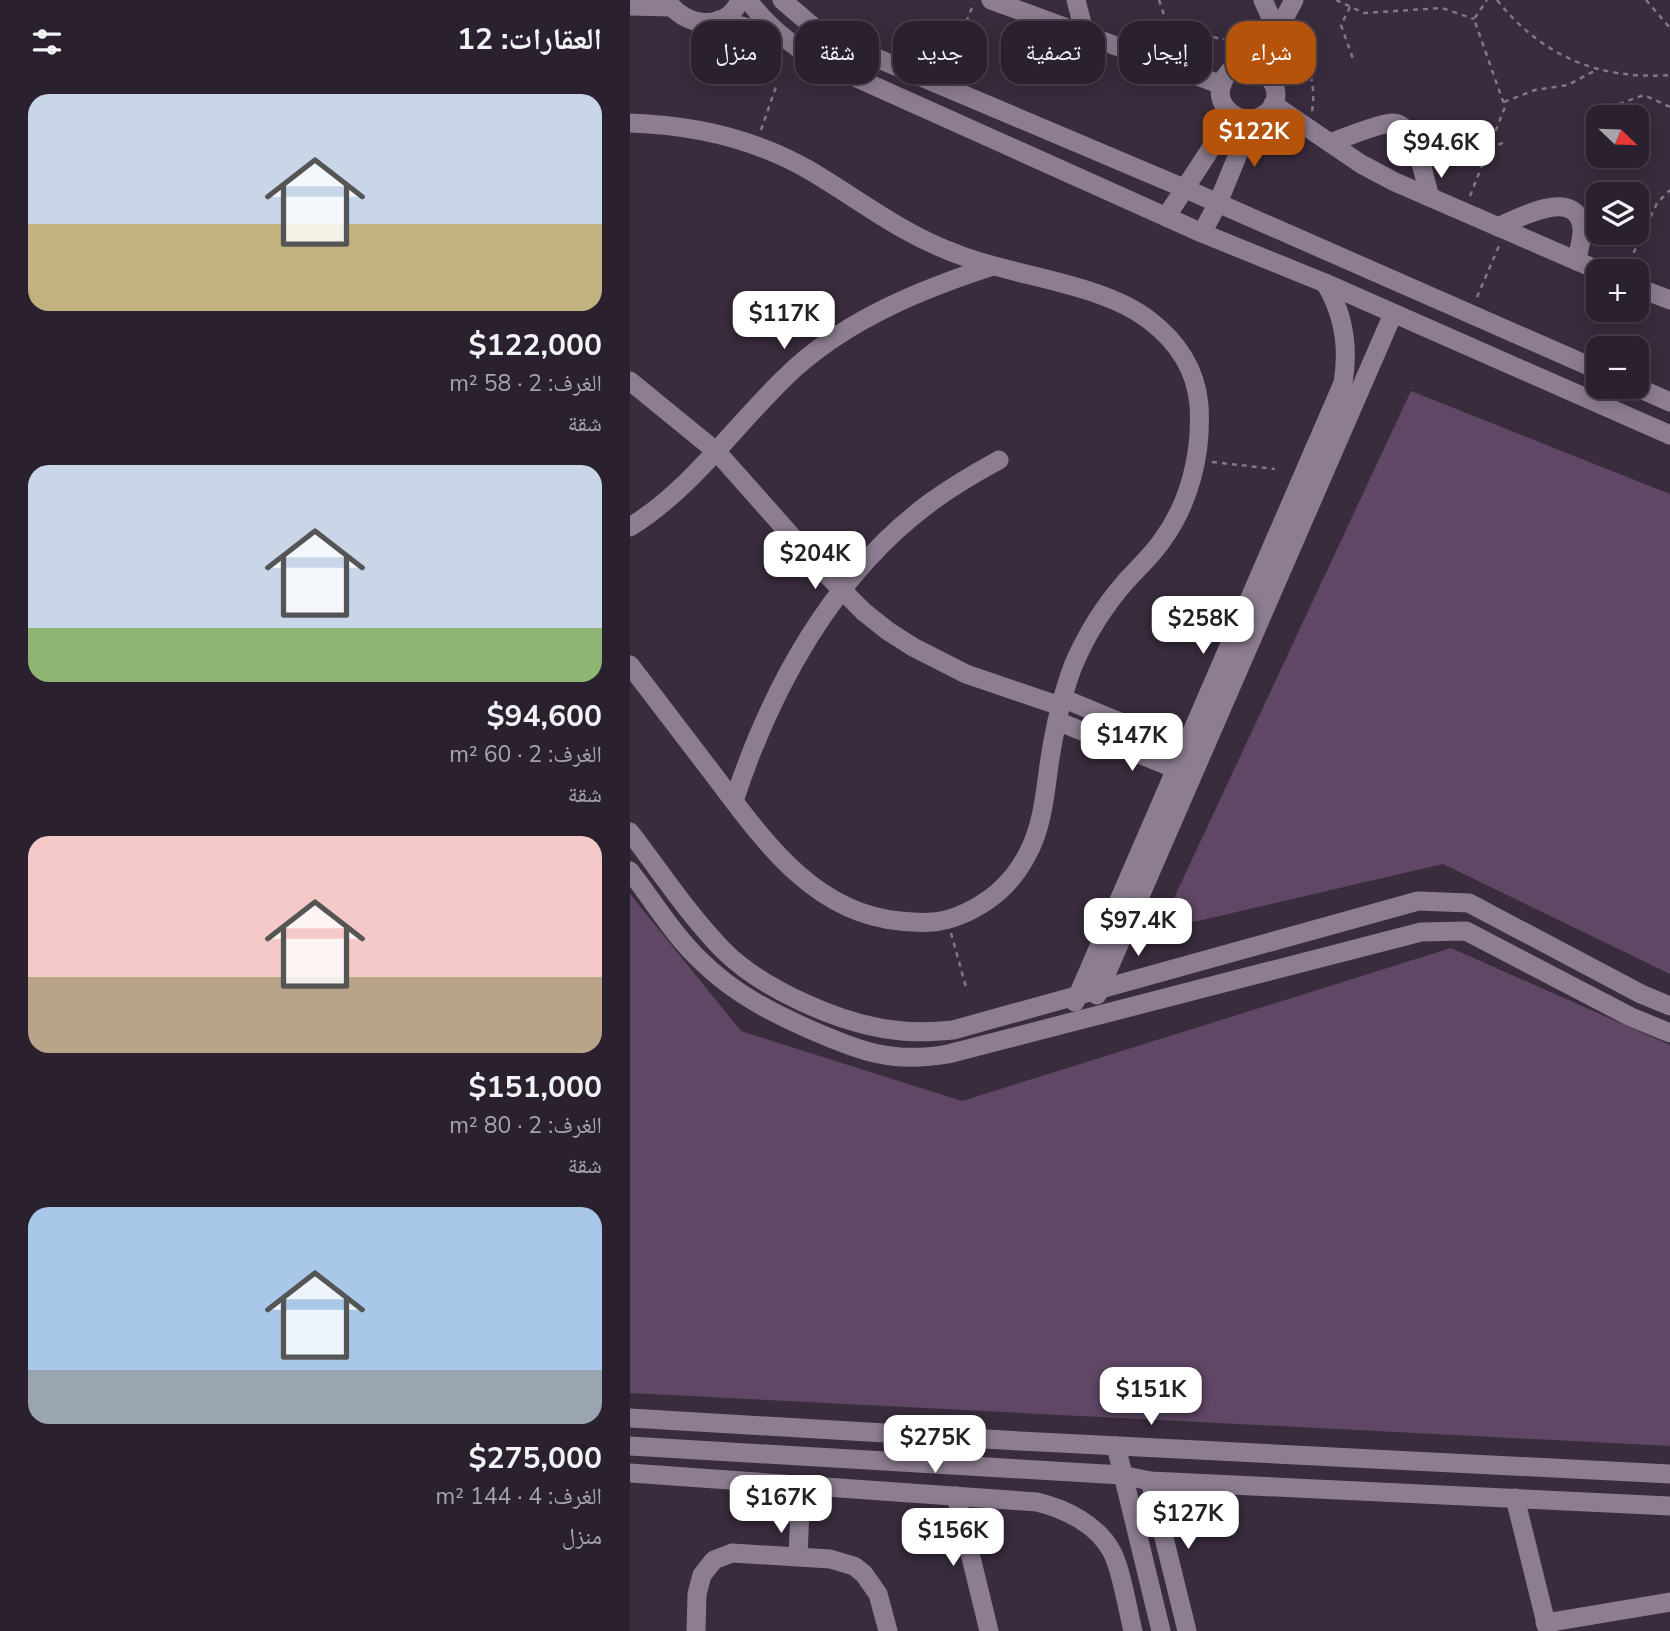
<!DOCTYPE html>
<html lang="ar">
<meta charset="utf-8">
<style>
body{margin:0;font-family:"Nunito Sans","Noto Naskh Arabic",sans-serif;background:#332936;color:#f1f3f6;direction:rtl;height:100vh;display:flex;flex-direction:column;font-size:26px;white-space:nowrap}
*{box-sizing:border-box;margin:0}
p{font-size:23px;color:#a6a3aa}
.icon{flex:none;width:38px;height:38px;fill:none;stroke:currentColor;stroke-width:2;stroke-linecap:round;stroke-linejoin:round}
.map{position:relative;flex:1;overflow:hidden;direction:ltr}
.drawer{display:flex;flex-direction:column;background:#2b212e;width:630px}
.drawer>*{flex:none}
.top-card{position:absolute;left:21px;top:21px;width:665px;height:63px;direction:rtl;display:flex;gap:14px}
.needle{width:46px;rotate:113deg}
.fabs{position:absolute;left:956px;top:105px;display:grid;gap:14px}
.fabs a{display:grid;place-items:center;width:63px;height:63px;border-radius:14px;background:#2b212e;box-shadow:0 4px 18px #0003,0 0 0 2px #473e4a;font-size:35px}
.price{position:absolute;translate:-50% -60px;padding:0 16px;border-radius:14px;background:#fff;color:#222;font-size:23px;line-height:46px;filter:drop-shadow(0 2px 4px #0008)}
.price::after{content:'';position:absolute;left:50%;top:42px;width:21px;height:16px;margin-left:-10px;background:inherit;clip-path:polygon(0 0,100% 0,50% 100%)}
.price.active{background:#b45309;color:#fff}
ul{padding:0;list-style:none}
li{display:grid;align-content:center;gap:14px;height:371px;padding:0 28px}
li span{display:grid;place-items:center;height:217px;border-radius:21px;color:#555}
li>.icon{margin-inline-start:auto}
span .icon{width:126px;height:126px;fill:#fffc;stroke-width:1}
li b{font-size:30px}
h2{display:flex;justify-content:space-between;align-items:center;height:84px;padding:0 28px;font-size:30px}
.tag{padding:0 24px;border-radius:21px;background:#2b212e;box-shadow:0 4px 18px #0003,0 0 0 2px #473e4a;font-size:24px;line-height:63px}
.tag.active{background:#b45309;color:#fff}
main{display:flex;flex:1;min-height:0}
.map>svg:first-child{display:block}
.green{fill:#5f4765}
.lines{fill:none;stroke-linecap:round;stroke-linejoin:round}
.path{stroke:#837786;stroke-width:2.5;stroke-dasharray:5 5;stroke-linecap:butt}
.minor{stroke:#8c7d90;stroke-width:19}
</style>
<main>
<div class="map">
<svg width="1040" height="1631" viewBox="0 0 1040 1631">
<rect width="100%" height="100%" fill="#392c3d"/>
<g class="green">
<polygon points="781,391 1040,494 1040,974 813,864 529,930"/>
<polygon points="0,894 111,1031 332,1101 821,948 1040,1045 1040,1446 0,1393"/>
</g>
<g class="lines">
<g class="path">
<polyline points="529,0 546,51"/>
<polyline points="706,0 734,13 812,8 844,19"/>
<path d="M867,0C912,56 968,80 1040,75"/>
<polyline points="1016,0 1040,28"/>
<polyline points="720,7 711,25 723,59"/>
<polyline points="536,21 587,38 622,43"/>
<path d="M661,42C680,63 686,84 682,112"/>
<polyline points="317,68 344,3"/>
<polyline points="874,102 905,90 938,85 968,69"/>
<polyline points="989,104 1014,95 1040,107"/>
<polyline points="131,130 147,84"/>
<polyline points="859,149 877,141"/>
<polyline points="840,196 875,107 844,19 857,0"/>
<polyline points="995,271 1027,203 1040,190"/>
<polyline points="847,297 869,246"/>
<polyline points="582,462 645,469"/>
<polyline points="321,933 337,991"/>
</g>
<g class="minor">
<path d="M37,0C53,27 96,33 110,0"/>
<path d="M118,0C140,30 166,50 200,66L572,233L695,283L1040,435"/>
<polyline points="152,0 187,30 211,43 556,189 968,370"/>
<polyline points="361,0 592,85"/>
<polyline points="446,0 455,35"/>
<polyline points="633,0 647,31"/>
<polyline points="0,6 41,7"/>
<polyline points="89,20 149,36"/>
<polyline points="628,67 664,0"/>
<polyline points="643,104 731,164 765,182 970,271"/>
<path d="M0,123C63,125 125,139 179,170C230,200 270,233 327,254C385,277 471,283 519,320C547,341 566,370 569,405C572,453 560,503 531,542C521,556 509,567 497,580C475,605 456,635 443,666C431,698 424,731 419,765C415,795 412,828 397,855C382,884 358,904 328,916C309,924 290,923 270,921C179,913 128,832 77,766C52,733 26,699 0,665"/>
<path d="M700,143C714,138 749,123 763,123C786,123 794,179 800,197"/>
<polyline points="536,217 578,153 600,113"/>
<path d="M868,227C888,218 947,186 952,228C953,238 948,251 947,261"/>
<path d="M572,233L588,203L622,120C680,103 617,33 593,81C583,102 602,120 622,120"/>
<polyline points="1006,287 1040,300"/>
<polyline points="0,381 87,452 190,568 234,612 258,631 283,647 336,674 430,706"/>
<polyline points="1006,387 1040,402"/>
<path d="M0,527C66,486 108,420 165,368C221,318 292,289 363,266"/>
<polyline points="432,698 555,749"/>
<polyline points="427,721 546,769"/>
<path d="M104,801C141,688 203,574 301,502C323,486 345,473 369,460"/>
<path d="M0,832C30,871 58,914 92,949C130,988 210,1024 264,1030C284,1033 303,1032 323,1030L788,901L839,903L1011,994L1040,1006"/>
<path d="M0,871C23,901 43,934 70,960C104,994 144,1014 188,1033C208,1041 227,1050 249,1054C272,1059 295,1058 318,1054L791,932L836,931L1001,1017L1040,1033"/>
<polyline points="467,995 763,314"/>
<path d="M445,1002L713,383C719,347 714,314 695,283"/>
<polyline points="0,1418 390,1441 1040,1474"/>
<polyline points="0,1446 492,1475 520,1481 1040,1506"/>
<polyline points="486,1446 531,1631"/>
<path d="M0,1473L407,1502C436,1509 468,1525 482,1552C491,1568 498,1611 503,1631"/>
<polyline points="520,1481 557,1631"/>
<polyline points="326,1496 359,1631"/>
<polyline points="885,1498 918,1631"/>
<polyline points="168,1556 171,1485"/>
<polyline points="915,1623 1040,1602"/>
<polyline points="66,1631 67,1594 72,1575 84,1560 102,1553 200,1559 224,1566 234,1574 248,1594 258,1631"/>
</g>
</g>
</svg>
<div class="fabs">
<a><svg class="needle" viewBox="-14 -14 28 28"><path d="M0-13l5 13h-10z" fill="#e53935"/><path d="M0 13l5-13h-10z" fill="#a6a3aa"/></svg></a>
<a><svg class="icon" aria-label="layers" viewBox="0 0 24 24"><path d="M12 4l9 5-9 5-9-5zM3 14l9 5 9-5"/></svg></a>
<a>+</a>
<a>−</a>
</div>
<b class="price active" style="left:624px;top:169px">$122K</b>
<b class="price" style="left:811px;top:180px">$94.6K</b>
<b class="price" style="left:154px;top:351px">$117K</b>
<b class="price" style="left:185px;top:591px">$204K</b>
<b class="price" style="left:573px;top:656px">$258K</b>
<b class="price" style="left:502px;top:773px">$147K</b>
<b class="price" style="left:508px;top:958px">$97.4K</b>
<b class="price" style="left:521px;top:1427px">$151K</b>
<b class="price" style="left:305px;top:1475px">$275K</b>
<b class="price" style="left:151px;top:1535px">$167K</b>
<b class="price" style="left:558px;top:1551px">$127K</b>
<b class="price" style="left:323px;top:1568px">$156K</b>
<div class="top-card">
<a class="tag active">شراء</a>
<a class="tag">إيجار</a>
<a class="tag">تصفية</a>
<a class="tag">جديد</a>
<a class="tag">شقة</a>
<a class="tag">منزل</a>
</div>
</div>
<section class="drawer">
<h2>العقارات: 12<svg class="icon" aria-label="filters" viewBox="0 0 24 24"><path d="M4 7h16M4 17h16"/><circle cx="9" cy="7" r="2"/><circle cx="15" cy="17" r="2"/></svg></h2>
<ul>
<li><span style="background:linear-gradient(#c9d6e8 60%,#c2b280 0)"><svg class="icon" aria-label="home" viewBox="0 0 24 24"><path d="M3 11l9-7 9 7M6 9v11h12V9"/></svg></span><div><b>$122,000</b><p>الغرف: 2 · 58 m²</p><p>شقة</p></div></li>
<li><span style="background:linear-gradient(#c9d6e8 75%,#8fb573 0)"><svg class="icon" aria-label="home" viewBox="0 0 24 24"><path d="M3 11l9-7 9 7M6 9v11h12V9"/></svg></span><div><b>$94,600</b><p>الغرف: 2 · 60 m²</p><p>شقة</p></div></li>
<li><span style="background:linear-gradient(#f6c9c9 65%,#b9a48a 0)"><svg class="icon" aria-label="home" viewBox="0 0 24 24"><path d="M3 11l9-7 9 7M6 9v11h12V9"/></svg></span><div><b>$151,000</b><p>الغرف: 2 · 80 m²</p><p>شقة</p></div></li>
<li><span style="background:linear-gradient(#a9c7e8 75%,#9aa5b1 0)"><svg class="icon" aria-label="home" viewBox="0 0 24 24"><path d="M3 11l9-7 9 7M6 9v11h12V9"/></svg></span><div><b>$275,000</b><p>الغرف: 4 · 144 m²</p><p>منزل</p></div></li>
</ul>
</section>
</main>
